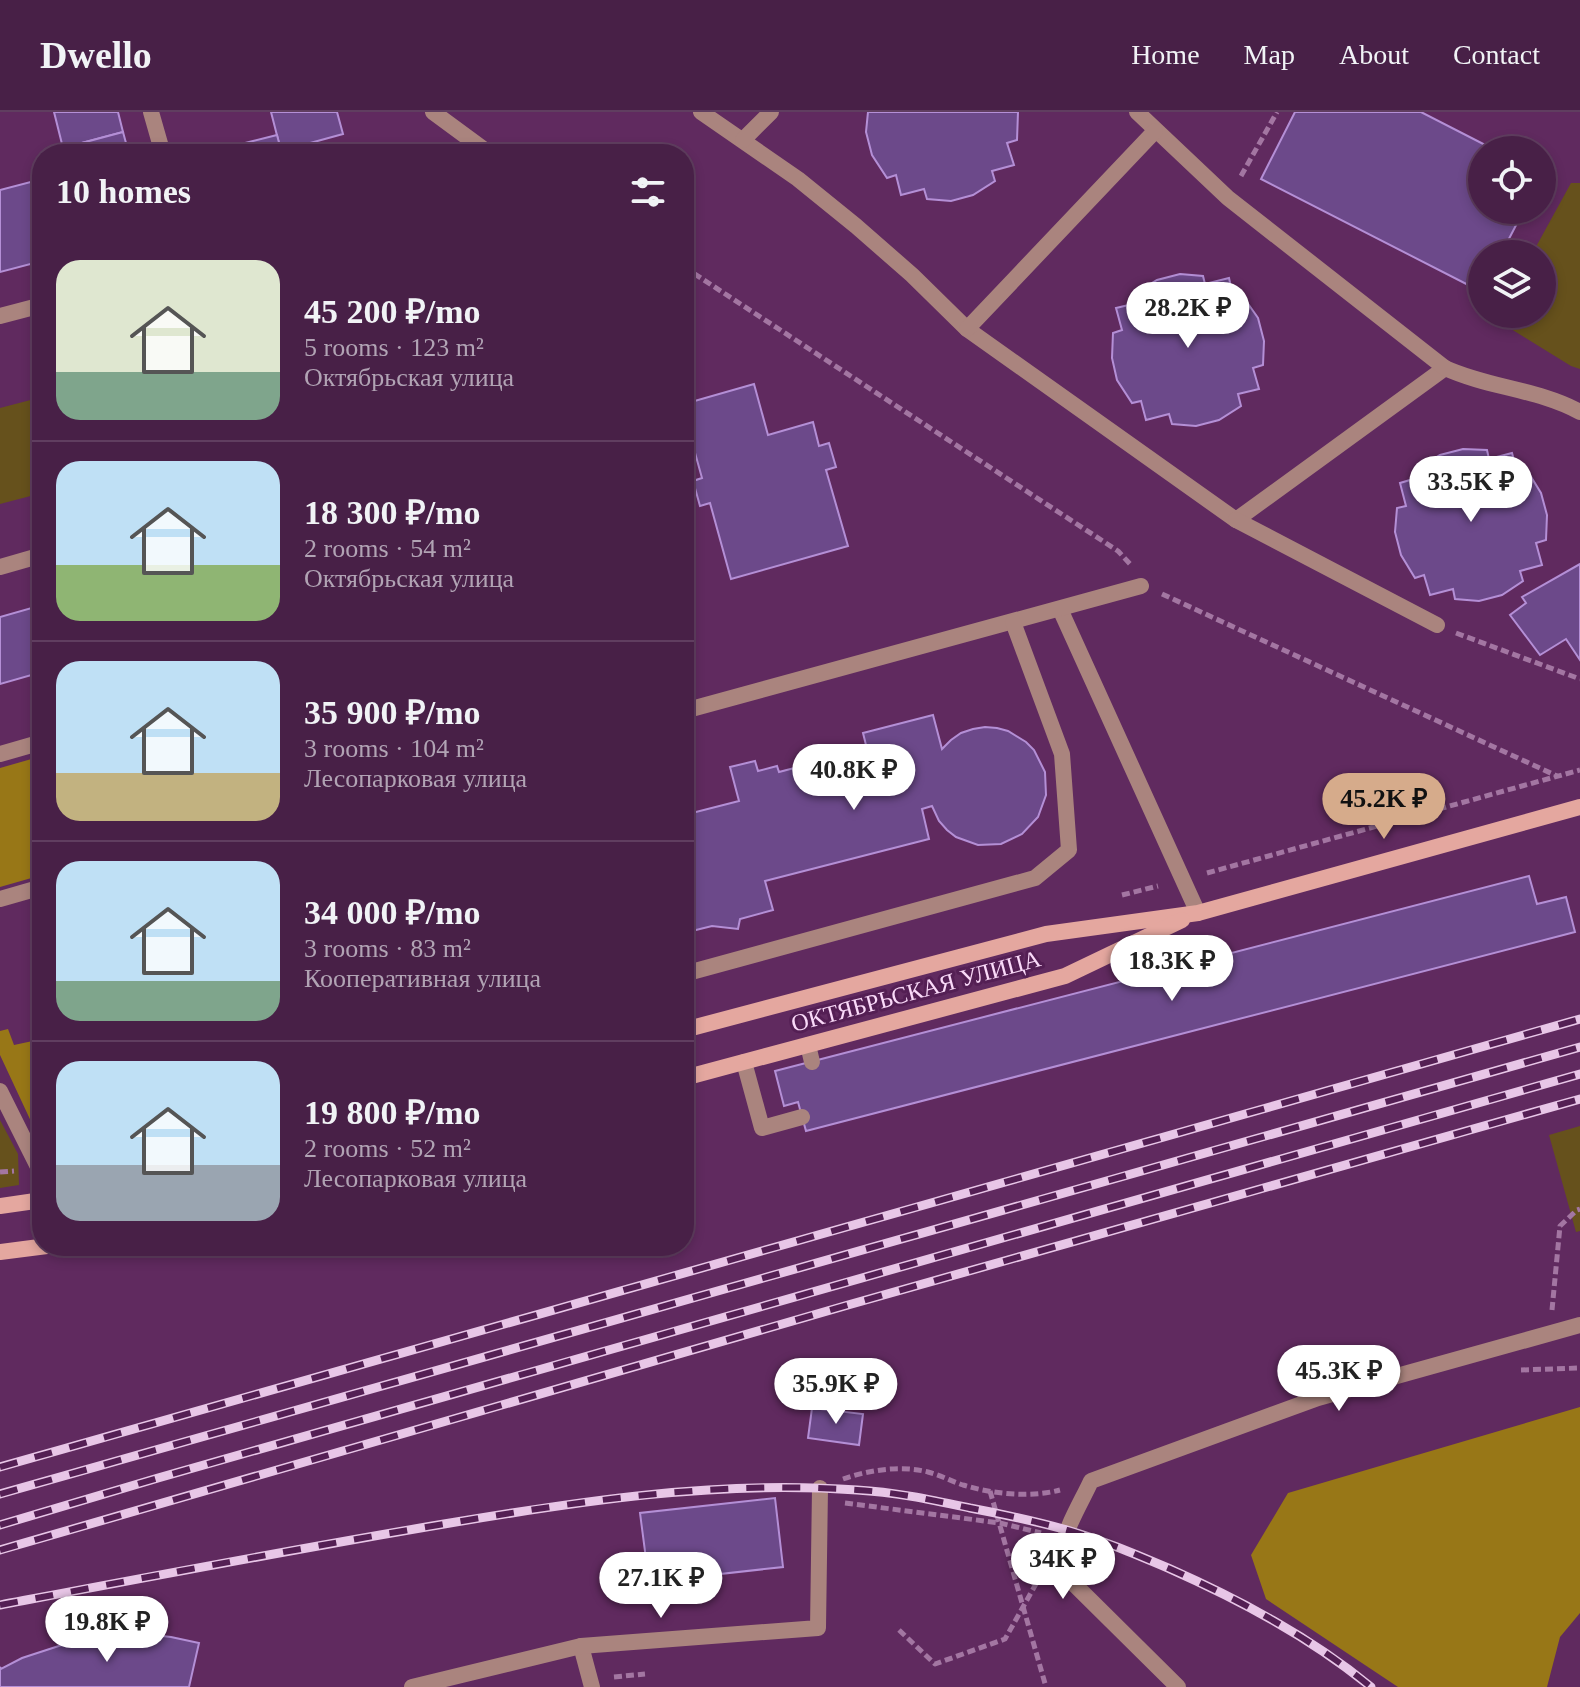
<!DOCTYPE html>
<meta charset="utf-8">
<style>
body{margin:0;font-family:"Times New Roman",serif;background:#522d52;color:#f1f3f6;height:100vh;display:flex;flex-direction:column;font-size:30px;white-space:nowrap}
*{box-sizing:border-box;margin:0}
p{font-size:26px;color:#b1a3b4}
.icon{flex:none;width:44px;height:44px;fill:none;stroke:currentColor;stroke-width:2;stroke-linecap:round;stroke-linejoin:round}
.map{position:relative;flex:1;overflow:hidden}
.sheet{position:absolute;left:32px;top:32px;width:662px;height:1112px;display:flex;flex-direction:column;background:#482047;border-radius:32px;box-shadow:0 4px 12px #0003,0 0 0 2px #603e60}
.sheet>*{flex:none}
.tools{position:absolute;left:1468px;top:24px;display:grid;gap:16px}
.tools a{display:grid;place-items:center;width:88px;height:88px;border-radius:50%;background:#482047;box-shadow:0 4px 12px #0003,0 0 0 2px #603e60;font-size:40px}
.price{position:absolute;translate:-50% -68px;padding:0 18px;border-radius:28px;background:#fff;color:#222;font-size:26px;line-height:52px;filter:drop-shadow(0 2px 4px #0008)}
.price::after{content:'';position:absolute;left:50%;top:48px;width:24px;height:18px;margin-left:-12px;background:inherit;clip-path:polygon(0 0,100% 0,50% 100%)}
.price.on{background:#d6ab8b;color:#111}
ul{padding:0;list-style:none}
li{display:flex;align-items:center;gap:24px;height:200px;padding:0 24px}
li+li{border-top:2px solid #603e60}
li span{display:grid;place-items:center;flex:none;width:224px;height:160px;border-radius:24px;color:#555}
li>.icon{margin-inline-start:auto}
span .icon{width:96px;height:96px;fill:#fffc;stroke-width:1}
li b{font-size:34px}
h2{display:flex;justify-content:space-between;align-items:center;height:96px;padding:0 24px;font-size:34px}
header{display:flex;align-items:center;gap:48px;box-sizing:border-box;height:112px;padding:0 40px;background:#482047;border-bottom:2px solid #603e60}
header strong{font-size:38px}
nav{display:flex;gap:44px;margin-inline-start:auto;font-size:28px}
.map>svg:first-child{display:block}
.green{fill:#66511c}
.forest{fill:#987717}
.building{fill:#6c498a;stroke:#b48fd6;stroke-width:2}
.lines{fill:none;stroke-linecap:round;stroke-linejoin:round}
.path{stroke:#a376a2;stroke-width:5;stroke-dasharray:8 4;stroke-linecap:butt}
.service{stroke:#aa847e;stroke-width:16}
.minor{stroke:#aa847e;stroke-width:16}
.secondary{stroke:#e4a79f;stroke-width:16}
.rail-casing{stroke:#e8c6e7;stroke-width:9}
.rail{stroke:#541f54;stroke-width:6;stroke-dasharray:18;stroke-linecap:butt}
.labels{text-anchor:middle;dominant-baseline:central;stroke-width:6;stroke-linejoin:round;paint-order:stroke}
.street-label{font-size:24px;fill:#fadaf9;stroke:#541f54}
</style>
<header>
<strong>Dwello</strong>
<nav><a>Home</a><a>Map</a><a>About</a><a>Contact</a></nav>
</header>
<div class="map">
<svg width="1580" height="1575" viewBox="0 0 1580 1575">
<rect width="100%" height="100%" fill="#602a5f"/>
<g class="green">
<polygon points="1571,71 1580,71 1580,257 1571,254 1495,207 1498,202 1542,202 1542,142 1532,142"/>
<polygon points="42,285 42,381 0,392 0,296"/>
<polygon points="0,1008 18,1042 19,1073 0,1076"/>
<polygon points="1580,1014 1580,1119 1576,1120 1549,1023"/>
</g>
<g class="forest">
<polygon points="42,644 42,763 0,775 0,656"/>
<polygon points="8,917 14,933 42,927 42,1033 0,943 0,919"/>
<polygon points="1580,1295 1580,1501 1560,1525 1547,1575 1398,1575 1266,1487 1251,1443 1288,1381"/>
</g>
<g class="building">
<polygon points="54,0 118,0 123,20 63,36"/>
<polygon points="271,0 337,0 343,22 281,39"/>
<polygon points="868,0 1018,0 1017,28 1007,31 1014,53 992,59 995,69 973,83 951,89 927,87 924,77 901,83 896,63 887,66 872,43 866,20"/>
<polygon points="1295,0 1421,0 1495,38 1482,38 1482,98 1524,98 1501,142 1482,142 1482,180 1261,67"/>
<polygon points="123,20 129,42 65,42 63,36"/>
<polygon points="277,23 282,42 202,42 253,29"/>
<polygon points="42,67 42,149 0,160 0,78"/>
<polygon points="1180,162 1203,164 1205,172 1229,166 1234,188 1244,186 1258,206 1264,229 1263,253 1253,256 1259,277 1238,282 1241,294 1219,308 1196,314 1172,312 1169,302 1146,308 1141,289 1132,291 1117,268 1112,246 1113,221 1122,218 1116,196 1137,191 1134,182 1157,168"/>
<polygon points="754,272 768,323 813,310 819,334 829,331 836,355 826,358 848,434 731,467 710,391 700,394 693,369 702,366 684,301 684,292"/>
<polygon points="1463,337 1487,338 1489,347 1512,341 1518,363 1528,360 1541,381 1547,403 1546,428 1536,431 1542,453 1520,459 1523,469 1502,483 1479,489 1455,487 1453,477 1430,483 1424,463 1415,466 1401,443 1395,420 1397,396 1406,394 1400,371 1420,365 1417,357 1440,343"/>
<polygon points="1580,452 1580,548 1566,527 1540,543 1510,503 1526,491 1522,485"/>
<polygon points="42,493 42,560 0,572 0,505"/>
<polygon points="933,603 942,637 951,628 961,621 973,617 985,615 997,616 1008,619 1026,630 1034,638 1045,660 1046,683 1038,705 1022,722 1001,732 978,733 956,725 947,718 939,709 932,694 922,697 929,727 765,769 773,798 740,807 738,817 712,814 684,821 684,703 739,689 730,655 755,649 758,659 777,654 779,660 867,637 863,621"/>
<polygon points="1529,764 1537,792 1566,785 1575,820 806,1019 798,990 784,994 775,959"/>
<polygon points="812,1296 863,1302 859,1333 808,1326"/>
<polygon points="775,1386 783,1455 649,1470 640,1401"/>
<polygon points="120,1522 145,1522 171,1525 199,1531 189,1575 0,1575 0,1555 1,1557 22,1546 71,1530"/>
</g>
<g class="lines">
<g class="path">
<polyline points="1241,64 1277,0"/>
<polyline points="684,155 1118,439 1131,453"/>
<polyline points="1162,482 1557,664"/>
<polyline points="1456,521 1580,567"/>
<polyline points="1207,761 1580,658"/>
<polyline points="1122,783 1158,774"/>
<polyline points="0,1060 14,1059"/>
<polyline points="1552,1198 1560,1114 1577,1098 1580,1097"/>
<polyline points="1521,1258 1580,1256"/>
<path d="M843,1367C869,1358 901,1353 928,1360C940,1363 951,1369 963,1373C993,1382 1029,1386 1060,1378"/>
<polyline points="990,1379 1046,1575"/>
<polyline points="845,1391 1000,1411 1041,1421"/>
<polyline points="899,1518 935,1552 1005,1527 1041,1463"/>
<polyline points="614,1565 645,1562"/>
</g>
<g class="service">
<polyline points="151,0 163,42"/>
<polyline points="433,0 490,42"/>
<polyline points="701,0 798,67 856,114 912,163 967,217 1236,408 1445,256"/>
<path d="M1137,0L1228,86L1445,256C1489,276 1538,277 1580,300"/>
<polyline points="743,28 771,0"/>
<polyline points="0,204 42,193"/>
<polyline points="967,217 1155,19"/>
<polyline points="1236,408 1437,513"/>
<polyline points="0,455 42,443"/>
<polyline points="1060,497 1198,801"/>
<polyline points="684,599 1141,474"/>
<polyline points="0,642 42,630"/>
<polyline points="0,787 42,775"/>
<polyline points="684,862 1035,766 1069,738 1062,642 1013,510"/>
<polyline points="808,933 812,950"/>
<polyline points="744,950 762,1016 802,1005"/>
<polyline points="0,979 42,1063"/>
<polyline points="581,1534 592,1575"/>
</g>
<g class="minor">
<polyline points="412,1575 581,1534 818,1516 820,1376"/>
<path d="M1178,1575L1073,1471C1067,1462 1061,1452 1062,1441C1063,1419 1082,1389 1091,1369L1318,1286L1580,1213"/>
</g>
<g class="secondary">
<polyline points="684,918 1046,822 1198,801 1580,695"/>
<polyline points="684,966 1065,864 1182,808"/>
<polyline points="0,1094 42,1088"/>
<polyline points="0,1140 47,1134"/>
</g>
<defs>
<g id="rail">
<polyline points="0,1355 1580,907"/>
<polyline points="0,1382 1580,935"/>
<polyline points="0,1413 158,1366 1580,962"/>
<polyline points="0,1438 848,1193 1580,987"/>
<path d="M0,1493C148,1465 295,1437 444,1412C581,1389 717,1368 857,1378C895,1380 932,1388 970,1396C1002,1402 1035,1409 1067,1418C1102,1428 1135,1442 1168,1456C1240,1488 1310,1525 1371,1575"/>
</g>
</defs>
<use href="#rail" class="rail-casing"/>
<use href="#rail" class="rail"/>
</g>
<g class="labels">
<g class="street-label">
<text transform="translate(916 879) rotate(-15)">ОКТЯБРЬСКАЯ УЛИЦА</text>
</g>
</g>
</svg>
<div class="tools">
<a><svg class="icon" aria-label="locate" viewBox="0 0 24 24"><circle cx="12" cy="12" r="6"/><path d="M12 2v4M12 18v4M2 12h4M18 12h4"/></svg></a>
<a><svg class="icon" aria-label="layers" viewBox="0 0 24 24"><path d="M12 4l9 5-9 5-9-5zM3 14l9 5 9-5"/></svg></a>
</div>
<b class="price" style="left:1188px;top:238px">28.2K ₽</b>
<b class="price" style="left:1471px;top:412px">33.5K ₽</b>
<b class="price" style="left:854px;top:700px">40.8K ₽</b>
<b class="price on" style="left:1384px;top:729px">45.2K ₽</b>
<b class="price" style="left:1172px;top:891px">18.3K ₽</b>
<b class="price" style="left:1339px;top:1301px">45.3K ₽</b>
<b class="price" style="left:836px;top:1314px">35.9K ₽</b>
<b class="price" style="left:1063px;top:1489px">34K ₽</b>
<b class="price" style="left:661px;top:1508px">27.1K ₽</b>
<b class="price" style="left:107px;top:1552px">19.8K ₽</b>
<section class="sheet">
<h2>10 homes<svg class="icon" aria-label="filters" viewBox="0 0 24 24"><path d="M4 7h16M4 17h16"/><circle cx="9" cy="7" r="2"/><circle cx="15" cy="17" r="2"/></svg></h2>
<ul>
<li><span style="background:linear-gradient(#dfe7d0 70%,#7fa58c 0)"><svg class="icon" aria-label="home" viewBox="0 0 24 24"><path d="M3 11l9-7 9 7M6 9v11h12V9"/></svg></span><div><b>45 200 ₽/mo</b><p>5 rooms · 123 m²</p><p>Октябрьская улица</p></div></li>
<li><span style="background:linear-gradient(#bfe0f5 65%,#8fb573 0)"><svg class="icon" aria-label="home" viewBox="0 0 24 24"><path d="M3 11l9-7 9 7M6 9v11h12V9"/></svg></span><div><b>18 300 ₽/mo</b><p>2 rooms · 54 m²</p><p>Октябрьская улица</p></div></li>
<li><span style="background:linear-gradient(#bfe0f5 70%,#c2b280 0)"><svg class="icon" aria-label="home" viewBox="0 0 24 24"><path d="M3 11l9-7 9 7M6 9v11h12V9"/></svg></span><div><b>35 900 ₽/mo</b><p>3 rooms · 104 m²</p><p>Лесопарковая улица</p></div></li>
<li><span style="background:linear-gradient(#bfe0f5 75%,#7fa58c 0)"><svg class="icon" aria-label="home" viewBox="0 0 24 24"><path d="M3 11l9-7 9 7M6 9v11h12V9"/></svg></span><div><b>34 000 ₽/mo</b><p>3 rooms · 83 m²</p><p>Кооперативная улица</p></div></li>
<li><span style="background:linear-gradient(#bfe0f5 65%,#9aa5b1 0)"><svg class="icon" aria-label="home" viewBox="0 0 24 24"><path d="M3 11l9-7 9 7M6 9v11h12V9"/></svg></span><div><b>19 800 ₽/mo</b><p>2 rooms · 52 m²</p><p>Лесопарковая улица</p></div></li>
</ul>
</section>
</div>
